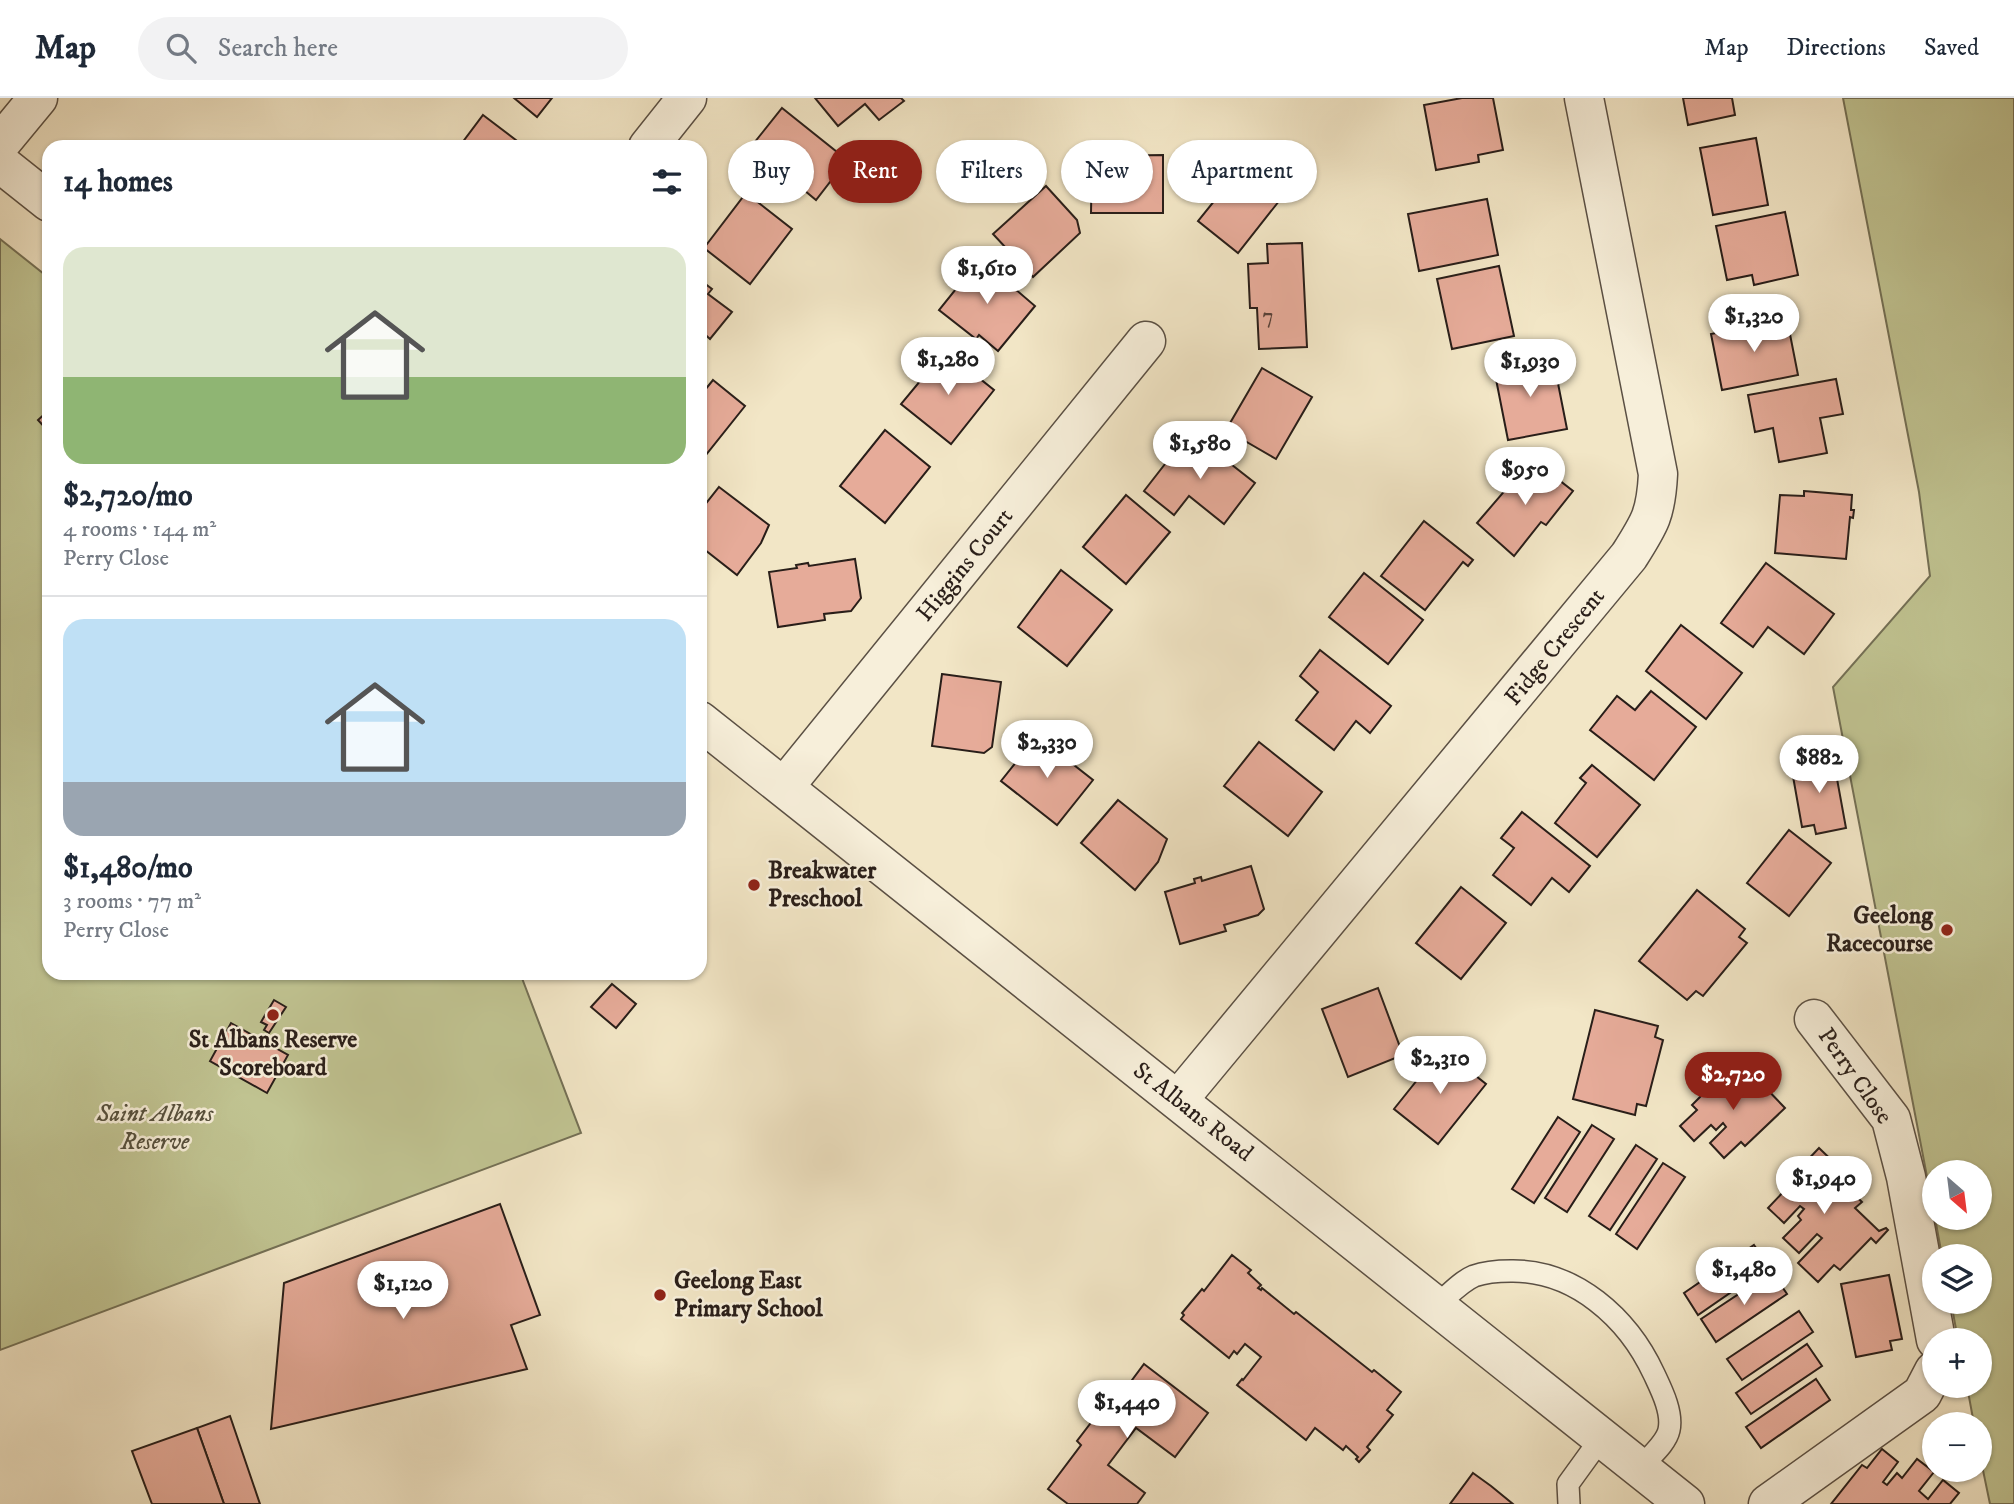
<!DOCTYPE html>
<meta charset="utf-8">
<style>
body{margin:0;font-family:"IM FELL DW Pica",serif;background:#f2f2f3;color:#1f2937;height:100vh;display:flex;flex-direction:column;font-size:26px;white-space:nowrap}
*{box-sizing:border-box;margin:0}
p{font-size:23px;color:#747a83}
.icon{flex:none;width:38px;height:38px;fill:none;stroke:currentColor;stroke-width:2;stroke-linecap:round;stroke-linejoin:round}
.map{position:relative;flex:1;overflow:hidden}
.drawer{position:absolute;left:42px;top:42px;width:665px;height:840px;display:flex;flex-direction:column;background:#fff;border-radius:21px;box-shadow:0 2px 5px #0004}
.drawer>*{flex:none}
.hud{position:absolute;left:728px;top:42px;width:665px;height:63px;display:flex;gap:14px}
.needle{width:46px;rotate:152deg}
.fabs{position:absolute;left:1922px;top:1062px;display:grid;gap:14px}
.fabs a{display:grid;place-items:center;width:70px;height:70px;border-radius:50%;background:#fff;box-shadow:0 2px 5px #0004;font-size:35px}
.price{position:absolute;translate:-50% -60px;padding:0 16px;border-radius:24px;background:#fff;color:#222;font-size:23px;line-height:46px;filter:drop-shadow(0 2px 4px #0008)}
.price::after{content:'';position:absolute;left:50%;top:42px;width:21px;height:16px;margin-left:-10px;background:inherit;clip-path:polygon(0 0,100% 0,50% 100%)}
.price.selected{background:#8f2418;color:#fff}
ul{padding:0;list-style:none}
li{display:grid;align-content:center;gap:14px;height:371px;padding:0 21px}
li+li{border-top:2px solid #e0e1e3}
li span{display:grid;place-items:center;height:217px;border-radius:21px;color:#555}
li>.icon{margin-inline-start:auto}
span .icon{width:126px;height:126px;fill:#fffc;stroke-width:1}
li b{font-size:30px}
h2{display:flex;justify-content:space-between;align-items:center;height:84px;padding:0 21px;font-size:30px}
.tag{padding:0 24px;border-radius:32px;background:#fff;box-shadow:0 2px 5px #0004;font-size:24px;line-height:63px}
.tag.selected{background:#8f2418;color:#fff}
header{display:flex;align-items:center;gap:42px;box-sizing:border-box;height:98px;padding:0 35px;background:#fff;border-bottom:2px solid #e0e1e3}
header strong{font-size:33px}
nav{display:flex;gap:38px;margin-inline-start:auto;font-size:24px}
.search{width:490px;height:63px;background:#f2f2f3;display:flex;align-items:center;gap:18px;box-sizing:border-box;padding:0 24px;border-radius:38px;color:#747a83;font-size:26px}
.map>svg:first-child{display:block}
.green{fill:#c0c391;stroke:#747055;stroke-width:2}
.building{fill:#e6ab99;stroke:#291e19;stroke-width:2}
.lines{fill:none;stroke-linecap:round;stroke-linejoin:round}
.service-casing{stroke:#5b5044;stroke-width:24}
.minor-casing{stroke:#5b5044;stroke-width:41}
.tertiary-casing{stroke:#5b5044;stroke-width:41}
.service{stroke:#f7efda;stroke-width:21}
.minor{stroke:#f7efda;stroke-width:38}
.tertiary{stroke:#f7efda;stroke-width:38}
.poi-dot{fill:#8f2418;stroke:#f7efda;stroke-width:2.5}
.labels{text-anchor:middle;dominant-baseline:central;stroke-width:5;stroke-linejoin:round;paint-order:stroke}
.number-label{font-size:21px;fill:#584139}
.street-label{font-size:24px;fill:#291e19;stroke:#f7efda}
.poi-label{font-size:24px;font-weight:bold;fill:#291e19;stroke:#f7efda;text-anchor:start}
.park-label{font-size:24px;font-style:italic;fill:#56503d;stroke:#f7efda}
</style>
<header>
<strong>Map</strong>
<div class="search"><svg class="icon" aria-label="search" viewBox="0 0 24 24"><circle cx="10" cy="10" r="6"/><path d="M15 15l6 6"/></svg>Search here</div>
<nav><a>Map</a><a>Directions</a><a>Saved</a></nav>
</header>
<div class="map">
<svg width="2014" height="1406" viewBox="0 0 2014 1406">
<rect width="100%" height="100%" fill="#f2e6c6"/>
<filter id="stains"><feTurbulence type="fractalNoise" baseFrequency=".00286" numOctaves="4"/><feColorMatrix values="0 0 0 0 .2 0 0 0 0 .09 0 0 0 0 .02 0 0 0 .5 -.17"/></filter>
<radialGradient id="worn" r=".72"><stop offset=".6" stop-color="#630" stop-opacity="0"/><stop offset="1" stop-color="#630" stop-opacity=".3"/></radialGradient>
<g class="green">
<polygon points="1843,0 2014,0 2014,1406 1990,1406 1979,1353 1979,1326 1974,1326 1967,1288 1979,1288 1979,1242 1958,1242 1951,1204 1979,1204 1979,1158 1942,1158 1935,1120 1979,1120 1979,1074 1934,1074 1934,1115 1833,589 1930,478 1919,394"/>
<polygon points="0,141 49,180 49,875 520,875 581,1035 0,1252"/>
</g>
<g class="building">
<polygon points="514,0 552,0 537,19"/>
<polygon points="815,0 901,0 904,3 879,22 865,6 838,28"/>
<polygon points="1462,0 1493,0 1503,52 1478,57 1479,64 1436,72 1424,7"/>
<polygon points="1683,0 1732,0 1735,17 1688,27"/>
<polygon points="782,10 847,62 816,102 781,73 765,94 734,70"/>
<polygon points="483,17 525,49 459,49"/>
<polygon points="1756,40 1768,107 1713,117 1700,50"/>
<polygon points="1163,57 1163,115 1091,115 1092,58"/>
<polygon points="1248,61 1287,93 1238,155 1198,123"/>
<polygon points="1046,88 1077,122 1080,135 1033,179 993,136"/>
<polygon points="746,95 792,131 750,186 704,150"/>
<polygon points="1487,101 1498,157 1419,173 1408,116"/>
<polygon points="1785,114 1798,177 1754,187 1752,177 1727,182 1716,128"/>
<polygon points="1302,145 1307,249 1259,251 1257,210 1250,210 1248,166 1268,165 1267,146"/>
<polygon points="980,161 1035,208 998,253 979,237 976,241 939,212"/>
<polygon points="1499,168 1514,238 1452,251 1437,181"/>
<polygon points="700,182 712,191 708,196 732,214 710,241 700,232"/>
<polygon points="1787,221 1798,277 1722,292 1711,236"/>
<polygon points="945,253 994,292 951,346 901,306"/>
<polygon points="1553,260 1567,331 1508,342 1494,271"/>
<polygon points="1262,270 1312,299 1276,361 1226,332"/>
<polygon points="1836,281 1843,316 1820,320 1827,355 1779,364 1773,330 1755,334 1748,297"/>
<polygon points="713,282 745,308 705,358 700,354 700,298"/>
<polygon points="49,312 49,334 38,322"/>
<polygon points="885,332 930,369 885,425 840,388"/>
<polygon points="1190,334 1255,385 1224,426 1189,398 1174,417 1144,393"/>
<polygon points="1532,361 1573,393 1546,427 1541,424 1514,458 1477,425"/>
<polygon points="719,389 769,427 761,445 737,477 700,448 700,413"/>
<polygon points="1804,393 1852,397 1851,412 1854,412 1853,420 1850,419 1846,461 1775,455 1780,397 1804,398"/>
<polygon points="1126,397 1170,434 1126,486 1083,449"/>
<polygon points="1424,423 1473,462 1468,468 1463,464 1425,512 1381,478"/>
<polygon points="855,461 861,500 851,513 824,516 825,522 778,529 769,474 797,470 796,467 808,465 809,468"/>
<polygon points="1766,465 1834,516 1804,556 1768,529 1753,549 1721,525"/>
<polygon points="1061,472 1112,512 1067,568 1018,529"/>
<polygon points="1364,475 1423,522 1388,566 1329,519"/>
<polygon points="1681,527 1742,575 1706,621 1646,573"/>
<polygon points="1320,552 1391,608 1370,635 1356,623 1334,652 1296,622 1318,594 1300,578"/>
<polygon points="942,576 1001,584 992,649 984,655 932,648"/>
<polygon points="1651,593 1696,629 1654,682 1590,632 1617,598 1635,612"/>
<polygon points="1037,638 1093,682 1057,727 1001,683"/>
<polygon points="1259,644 1322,694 1288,738 1224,688"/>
<polygon points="1833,659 1846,730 1816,736 1814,727 1802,729 1791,667"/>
<polygon points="1592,667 1640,707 1597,759 1555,725 1586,685 1580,680"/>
<polygon points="1118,702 1167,741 1158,764 1135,792 1081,745"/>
<polygon points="1522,714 1590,768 1569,794 1552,780 1531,807 1493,777 1514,750 1501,740"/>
<polygon points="1789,732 1831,765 1789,818 1747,785"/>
<polygon points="1251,768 1264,811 1258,817 1224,827 1226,833 1180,846 1165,794 1195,785 1194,781 1201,779 1202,783"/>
<polygon points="1461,789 1506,825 1461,881 1416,845"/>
<polygon points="1697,792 1745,831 1739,839 1747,845 1703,898 1696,893 1687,902 1639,863"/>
<polygon points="612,886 636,906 616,930 591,909"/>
<polygon points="1378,890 1403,957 1348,979 1322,911"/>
<polygon points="274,902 286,909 269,935 264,932 267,927 261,924"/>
<polygon points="1595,912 1658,928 1655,939 1663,942 1646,1008 1637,1006 1635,1017 1573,1001"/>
<polygon points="231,925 288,957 267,995 210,963"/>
<polygon points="1442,951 1486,986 1438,1046 1394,1011"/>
<polygon points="1730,969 1754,992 1761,985 1785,1010 1745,1048 1741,1044 1724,1060 1710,1045 1726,1029 1723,1025 1716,1032 1711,1027 1694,1043 1680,1028 1697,1012 1692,1007"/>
<polygon points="1558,1019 1580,1034 1534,1105 1512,1091"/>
<polygon points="1592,1027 1614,1041 1567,1114 1545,1100"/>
<polygon points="1636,1047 1657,1061 1610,1132 1589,1118"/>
<polygon points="1819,1050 1845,1075 1838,1081 1862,1104 1855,1110 1879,1133 1886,1130 1888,1132 1876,1145 1871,1140 1840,1172 1834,1167 1818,1184 1798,1165 1822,1140 1817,1136 1799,1155 1783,1140 1801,1122 1798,1118 1804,1111 1800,1108 1784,1125 1768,1110 1786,1091 1783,1088"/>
<polygon points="1663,1065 1685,1079 1637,1151 1616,1136"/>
<polygon points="500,1106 540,1217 511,1227 527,1271 271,1331 284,1185"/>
<polygon points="1754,1147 1769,1168 1698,1217 1684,1195"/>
<polygon points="1232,1157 1251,1172 1248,1175 1261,1187 1258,1190 1261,1192 1262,1190 1294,1216 1296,1214 1372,1274 1374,1272 1401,1294 1387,1312 1393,1317 1367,1349 1370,1352 1359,1364 1356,1361 1358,1359 1346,1348 1343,1352 1315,1330 1306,1342 1237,1287 1242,1281 1243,1282 1261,1259 1245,1246 1237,1256 1234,1253 1229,1260 1181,1221 1184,1217 1182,1215 1202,1191 1204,1193"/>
<polygon points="1772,1174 1787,1196 1716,1244 1701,1221"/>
<polygon points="1889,1177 1902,1241 1890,1243 1892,1252 1856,1259 1841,1186"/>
<polygon points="1799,1213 1813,1234 1742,1282 1727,1261"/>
<polygon points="1807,1246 1822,1268 1751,1316 1736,1295"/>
<polygon points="1144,1266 1208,1315 1175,1359 1136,1330 1108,1367 1145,1395 1137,1406 1068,1406 1048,1391 1081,1347 1077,1343 1106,1305 1112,1309"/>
<polygon points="1816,1281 1830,1302 1761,1350 1746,1329"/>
<polygon points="230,1318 260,1406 224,1406 197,1330"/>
<polygon points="197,1330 224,1406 152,1406 132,1353"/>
<polygon points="1882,1351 1898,1364 1883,1384 1887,1387 1897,1375 1902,1380 1917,1361 1934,1374 1919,1393 1928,1401 1943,1382 1959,1395 1950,1406 1831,1406 1862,1367 1867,1370"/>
<polygon points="1473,1375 1491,1388 1513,1406 1450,1406"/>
</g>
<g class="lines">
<defs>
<g id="service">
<path d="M1436,1208C1448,1198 1460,1184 1474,1178C1485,1174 1499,1173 1511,1173C1575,1172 1628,1220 1654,1276C1661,1291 1673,1314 1669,1332C1666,1346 1649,1359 1640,1370"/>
<polyline points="1569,1406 1568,1386 1602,1339"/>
</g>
<g id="minor">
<polyline points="0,46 38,0"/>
<polyline points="648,49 687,0"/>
<polyline points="784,689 1146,243"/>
<polyline points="1814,921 1891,1021 1906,1079 1936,1242"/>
<path d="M1178,1002L1629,458C1650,425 1656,416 1658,376L1584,0"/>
<polyline points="1768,1406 1922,1296 1934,1273"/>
</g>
<g id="tertiary">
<polyline points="0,65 49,104"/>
<polyline points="700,623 1685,1406"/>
</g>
</defs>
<use href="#service" class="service-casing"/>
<use href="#minor" class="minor-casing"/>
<use href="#tertiary" class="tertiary-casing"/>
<use href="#service" class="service"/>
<use href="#minor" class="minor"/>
<use href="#tertiary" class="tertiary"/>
</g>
<g class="poi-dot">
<circle cx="754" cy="787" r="7"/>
<circle cx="1947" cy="832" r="7"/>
<circle cx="273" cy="917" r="7"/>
<circle cx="660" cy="1197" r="7"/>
</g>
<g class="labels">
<g class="number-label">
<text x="1268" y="219">7</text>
</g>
<g class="street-label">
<text transform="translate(965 467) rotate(-51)">Higgins Court</text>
<text transform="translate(1555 549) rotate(-51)">Fidge Crescent</text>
<text transform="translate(1855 978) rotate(55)">Perry Close</text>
<text transform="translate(1193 1014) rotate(38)">St Albans Road</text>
</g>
<g class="poi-label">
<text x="768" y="773">Breakwater<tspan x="768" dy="28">Preschool</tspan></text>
<text x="1933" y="818" text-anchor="end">Geelong<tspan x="1933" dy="28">Racecourse</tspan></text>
<text x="273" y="942" text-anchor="middle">St Albans Reserve<tspan x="273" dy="28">Scoreboard</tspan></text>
<text x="674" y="1183">Geelong East<tspan x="674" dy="28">Primary School</tspan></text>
</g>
<g class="park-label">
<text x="155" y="1016">Saint Albans<tspan x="155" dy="28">Reserve</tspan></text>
</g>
</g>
<rect width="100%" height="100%" filter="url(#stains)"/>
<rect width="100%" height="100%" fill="url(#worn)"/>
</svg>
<div class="fabs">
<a><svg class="needle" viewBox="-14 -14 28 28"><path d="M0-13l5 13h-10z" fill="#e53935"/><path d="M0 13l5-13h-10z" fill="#747a83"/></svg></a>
<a><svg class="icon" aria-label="layers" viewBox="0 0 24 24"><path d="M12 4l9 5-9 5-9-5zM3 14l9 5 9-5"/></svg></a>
<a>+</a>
<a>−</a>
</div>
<b class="price" style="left:987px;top:208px">$1,610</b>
<b class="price" style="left:1754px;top:256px">$1,320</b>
<b class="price" style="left:948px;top:299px">$1,280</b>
<b class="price" style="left:1530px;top:301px">$1,930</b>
<b class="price" style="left:1200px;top:383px">$1,580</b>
<b class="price" style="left:1525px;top:409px">$950</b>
<b class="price" style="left:1047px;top:682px">$2,330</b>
<b class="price" style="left:1819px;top:697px">$882</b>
<b class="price" style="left:1440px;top:998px">$2,310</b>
<b class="price selected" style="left:1733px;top:1014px">$2,720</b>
<b class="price" style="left:1824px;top:1118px">$1,940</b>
<b class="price" style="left:1744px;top:1209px">$1,480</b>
<b class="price" style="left:403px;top:1223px">$1,120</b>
<b class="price" style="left:1127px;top:1342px">$1,440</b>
<div class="hud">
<a class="tag">Buy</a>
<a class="tag selected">Rent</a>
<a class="tag">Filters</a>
<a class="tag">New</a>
<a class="tag">Apartment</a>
</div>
<section class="drawer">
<h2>14 homes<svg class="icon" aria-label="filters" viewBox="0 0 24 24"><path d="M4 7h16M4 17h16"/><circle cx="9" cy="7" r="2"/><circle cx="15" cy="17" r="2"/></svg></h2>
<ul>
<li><span style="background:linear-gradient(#dfe7d0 60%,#8fb573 0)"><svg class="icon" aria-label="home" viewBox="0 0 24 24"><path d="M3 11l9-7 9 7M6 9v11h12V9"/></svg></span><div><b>$2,720/mo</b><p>4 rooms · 144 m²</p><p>Perry Close</p></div></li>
<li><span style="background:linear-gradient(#bfe0f5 75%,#9aa5b1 0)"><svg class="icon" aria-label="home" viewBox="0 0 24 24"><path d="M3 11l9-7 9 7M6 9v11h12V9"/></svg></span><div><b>$1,480/mo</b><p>3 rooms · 77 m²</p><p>Perry Close</p></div></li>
</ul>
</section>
</div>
